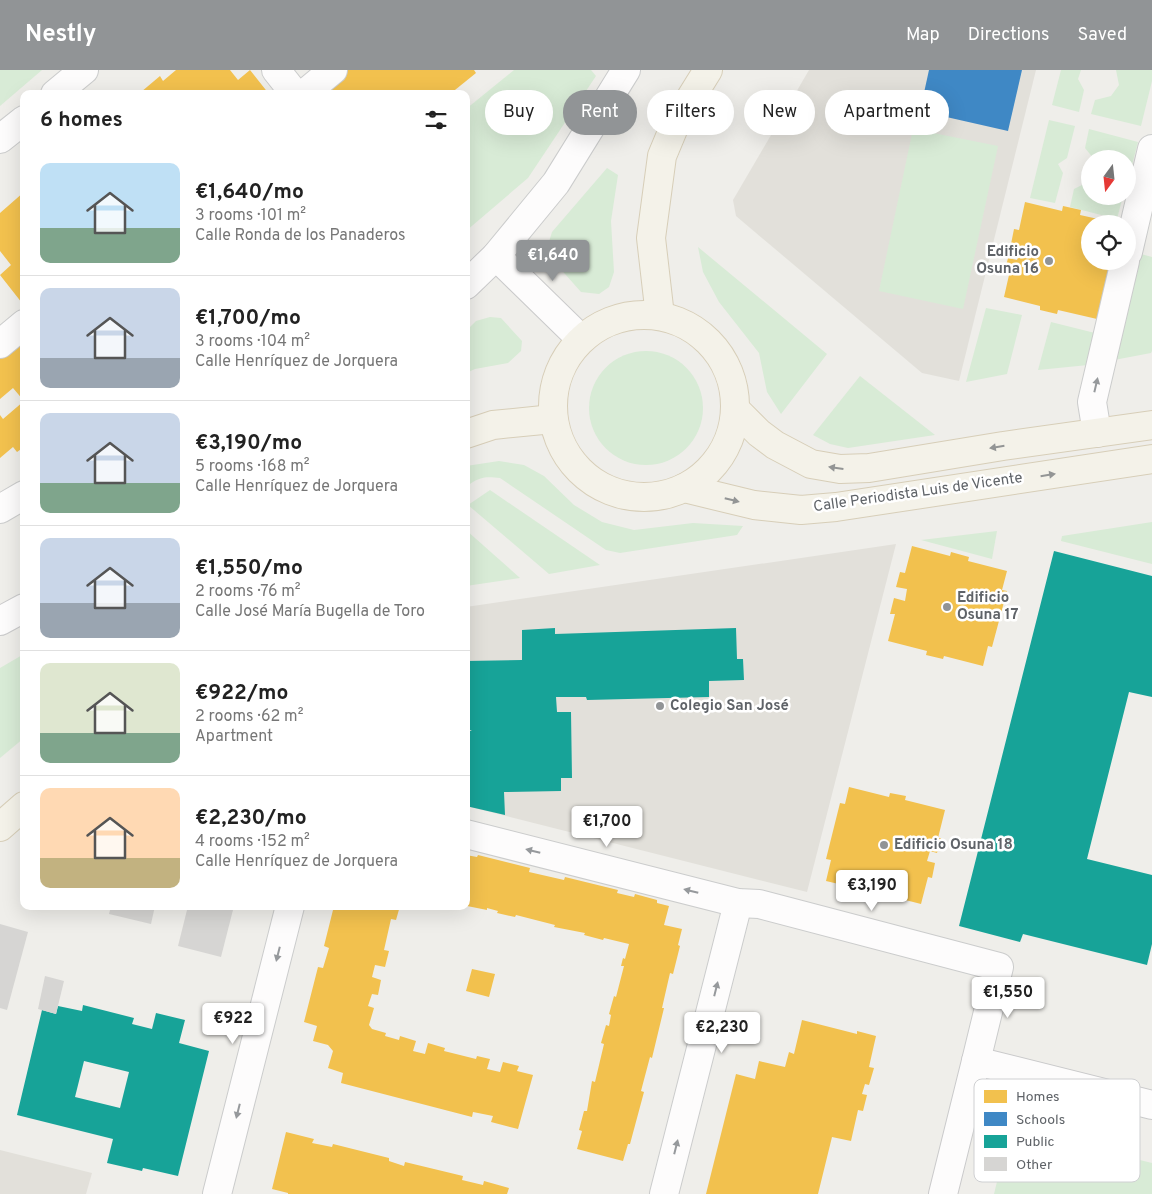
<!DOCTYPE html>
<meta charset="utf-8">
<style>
body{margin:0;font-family:Overpass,sans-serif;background:#f6f6f6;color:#222;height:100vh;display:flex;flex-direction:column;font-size:19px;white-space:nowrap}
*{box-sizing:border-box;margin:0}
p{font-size:16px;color:#767676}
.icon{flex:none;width:28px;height:28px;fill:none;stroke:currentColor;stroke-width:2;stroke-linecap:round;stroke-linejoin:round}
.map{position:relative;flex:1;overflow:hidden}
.drawer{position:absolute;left:20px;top:20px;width:450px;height:820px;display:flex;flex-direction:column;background:#fff;border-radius:10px;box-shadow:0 5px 20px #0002}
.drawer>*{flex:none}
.hud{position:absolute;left:485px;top:20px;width:475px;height:45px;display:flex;gap:10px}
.needle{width:32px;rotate:195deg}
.controls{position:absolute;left:1081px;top:80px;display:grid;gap:10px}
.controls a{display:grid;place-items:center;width:55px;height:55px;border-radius:50%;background:#fff;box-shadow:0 5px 20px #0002;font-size:25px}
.price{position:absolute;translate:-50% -42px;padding:0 11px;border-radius:5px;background:#fff;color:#222;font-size:16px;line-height:32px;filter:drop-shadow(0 1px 2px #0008)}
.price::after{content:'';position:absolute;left:50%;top:30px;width:15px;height:11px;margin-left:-8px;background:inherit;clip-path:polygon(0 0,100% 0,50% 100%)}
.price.current{background:#919496;color:#fff}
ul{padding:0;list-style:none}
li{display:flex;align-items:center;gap:15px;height:125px;padding:0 20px}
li+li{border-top:1px solid #e0e0e0}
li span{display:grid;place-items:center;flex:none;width:140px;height:100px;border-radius:10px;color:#555}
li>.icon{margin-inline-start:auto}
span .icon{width:60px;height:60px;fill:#fffc;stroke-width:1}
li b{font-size:21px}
h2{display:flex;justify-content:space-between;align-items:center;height:60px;padding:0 20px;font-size:21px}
.pill{padding:0 18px;border-radius:22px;background:#fff;box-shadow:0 5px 20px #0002;font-size:18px;line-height:45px}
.pill.current{background:#919496;color:#fff}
header{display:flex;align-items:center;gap:30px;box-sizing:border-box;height:70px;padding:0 25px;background:#919496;color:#fff}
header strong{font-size:24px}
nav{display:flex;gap:28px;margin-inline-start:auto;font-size:18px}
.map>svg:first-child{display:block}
.education{fill:#e2e0da}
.green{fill:#d8ebd6}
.homes{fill:#f2c14e}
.schools{fill:#3f88c5}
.public{fill:#17a398;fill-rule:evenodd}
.building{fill:#d6d5d3}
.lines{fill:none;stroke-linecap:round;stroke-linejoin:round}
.street-casing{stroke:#cbcccc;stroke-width:30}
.secondary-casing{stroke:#cacacb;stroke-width:30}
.primary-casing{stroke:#d7ceb8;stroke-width:30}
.street{stroke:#fdfcfc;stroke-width:28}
.secondary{stroke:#fdfcfc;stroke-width:28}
.primary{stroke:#f4f2e9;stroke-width:28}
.oneway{fill:#96999c}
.oneway2{fill:#939595}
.poi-dot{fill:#919496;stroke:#fff;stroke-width:2}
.labels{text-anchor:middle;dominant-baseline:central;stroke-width:5;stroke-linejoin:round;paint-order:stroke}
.poi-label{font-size:15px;font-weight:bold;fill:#5f6368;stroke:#fff;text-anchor:start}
.street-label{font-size:15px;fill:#5f6368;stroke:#fff}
.key{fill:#fff;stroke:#cfd0d2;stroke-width:1}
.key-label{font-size:14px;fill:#5f6368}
</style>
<header>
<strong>Nestly</strong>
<nav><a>Map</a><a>Directions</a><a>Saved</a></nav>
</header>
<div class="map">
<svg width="1152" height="1124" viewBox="0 0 1152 1124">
<rect width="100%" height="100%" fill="#efeeea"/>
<g class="education">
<polygon points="809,0 1036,0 959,311 922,303 736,146 733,130"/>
<polygon points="896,474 807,822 466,736 466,537"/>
<polygon points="0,1080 92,1103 86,1124 0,1124"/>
</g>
<g class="green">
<polygon points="0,0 42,0 0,36"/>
<polygon points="514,0 591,0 596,6 528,108 466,161 466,39"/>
<polygon points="1061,0 1081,0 1078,9 1084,20 1079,42 1052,35"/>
<polygon points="1116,0 1152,0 1152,11 1141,56 1091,44 1095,30 1111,26 1119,15"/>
<polygon points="1049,50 1075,56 1067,88 1058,94 1063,103 1055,133 1030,128"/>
<polygon points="913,59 998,76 963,239 879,221"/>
<polygon points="1089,59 1138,72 1128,111 1128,89 1094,89 1085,78"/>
<polygon points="607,98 618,105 611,151 614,202 609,217 599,224 581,222 550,187 548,175 552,162"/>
<polygon points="1090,111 1090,126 1123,126 1117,149 1070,137 1074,119"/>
<polygon points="698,177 827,284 781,344 767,322 759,283 719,232 703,202"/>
<polygon points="1141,184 1152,187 1152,281 1151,283 1114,290"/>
<polygon points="986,238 1022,245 1007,304 966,312"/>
<polygon points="490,247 501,248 522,271 521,281 508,293 475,299 466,303 466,261 476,251"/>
<polygon points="1051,252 1095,263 1088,295 1038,300"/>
<circle cx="646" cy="338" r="57"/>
<polygon points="860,306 935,365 848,378 830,374 813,365"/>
<path d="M499,391L524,395L544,406L574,435L602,452L634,460L693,453L743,456L737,465L620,483L606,480L500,408C485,406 478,407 466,417V396Z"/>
<polygon points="490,420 600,495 549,504 468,435"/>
<polygon points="1152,452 1152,494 1061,471 1062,466"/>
<polygon points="466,460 520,508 466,516"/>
<polygon points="997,461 992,489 921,470"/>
<polygon points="24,584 24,668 0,688 0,598"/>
<polygon points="1010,1058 1152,1093 1152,1124 994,1124"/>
</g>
<g class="homes">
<polygon points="176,0 230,0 238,10 250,0 269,24 142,24 141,22 160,6 163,11"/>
<polygon points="338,0 474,0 476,3 450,24 333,24 323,12"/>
<polygon points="24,122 24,232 22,233 0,205 11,195 0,181 0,143"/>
<polygon points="1025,132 1062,141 1063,136 1081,140 1080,145 1116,153 1090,154 1090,191 1114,191 1105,230 1101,230 1097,249 1058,240 1057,244 1040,240 1040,236 1004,227 1009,205 1004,204 1008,188 1017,190 1021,177 1011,174 1014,159 1019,160"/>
<polygon points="24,269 24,377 17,382 13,377 0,388 0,345 3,349 24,331 13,318 0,329 0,286 2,288"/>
<polygon points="912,476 950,486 951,482 969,487 968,491 1007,501 1002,520 1007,521 992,577 988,576 983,596 944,586 943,589 926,585 927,581 888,571 895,544 890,544 894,528 905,531 907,519 896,517 900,502 905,503"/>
<polygon points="849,717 889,727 890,723 906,726 905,730 945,740 938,768 941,768 937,783 930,781 927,791 935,793 932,808 928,807 921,834 882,824 881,828 863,824 864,820 826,811 831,790 826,789 840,733 845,734"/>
<polygon points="466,785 477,787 478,785 530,798 529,802 564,810 565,807 618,820 617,823 634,827 635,824 657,830 657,833 669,836 664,855 682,859 678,875 680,876 673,904 670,903 662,938 664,938 652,988 650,987 641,1021 644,1022 630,1074 628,1074 623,1091 577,1079 582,1061 579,1060 584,1041 587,1041 592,1011 595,1012 604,974 601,973 606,955 609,956 611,945 609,944 614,926 616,927 624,896 621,896 623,888 625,889 629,874 604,868 603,870 584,865 585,863 554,857 555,855 516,845 515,847 497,843 498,841 487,838 487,840 467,836"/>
<polygon points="334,836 400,836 396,850 391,849 384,880 389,881 385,897 375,895 372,907 381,910 378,925 372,924 368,936 374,938 369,955 372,959 386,963 385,966 399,970 400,966 416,971 413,981 425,984 428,973 445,978 444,981 476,989 477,986 490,989 487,999 500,1002 503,992 519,996 517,1001 533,1005 518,1059 491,1052 493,1046 473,1042 472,1047 341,1013 343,1003 328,998 333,981 328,975 313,971 317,956 304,952 318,897 323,898 329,878 324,876"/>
<polygon points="472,899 495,904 489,927 466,921"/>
<polygon points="802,950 857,964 857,961 876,966 869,997 874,998 869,1015 865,1014 862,1024 867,1025 863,1041 858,1040 851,1071 832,1067 818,1124 706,1124 736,1004 755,1009 759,991 785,997 789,982 794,984"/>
<polygon points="286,1062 314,1069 312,1073 332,1077 333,1074 389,1088 389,1091 404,1096 405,1092 463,1106 462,1110 483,1115 484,1111 509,1118 507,1124 288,1124 288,1123 272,1119"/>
</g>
<polygon class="schools" points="929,0 1022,0 1008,61 920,41"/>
<g class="public">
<polygon points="1054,481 1152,506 1152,627 1129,622 1087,789 1152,805 1152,874 1147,895 1023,864 1020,872 959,856"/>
<polygon points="555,558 555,564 736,558 737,589 743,589 744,610 709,611 709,627 587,630 586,627 556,627 557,642 571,642 572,708 561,708 561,721 504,722 505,745 466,736 466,663 472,660 466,660 466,591 522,590 522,560"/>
<path d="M83,935L134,948L132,954L152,959L156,943L185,950L179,973L209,981L178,1106L143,1098L142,1101L107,1093L113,1069L17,1045L42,940L56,944L58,936L82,941ZM84,991L129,1002L120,1038L75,1027Z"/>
</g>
<g class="building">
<polygon points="111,836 155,836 151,854 109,844"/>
<polygon points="188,836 234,836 221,887 178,876"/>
<polygon points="0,854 28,862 7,940 0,938"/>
<polygon points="45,906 64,911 56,944 38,939"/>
</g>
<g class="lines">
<defs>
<g id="street">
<polyline points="276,0 295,24"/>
<polyline points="55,24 84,0"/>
<polyline points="304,24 333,0"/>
<polyline points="0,69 24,50"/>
<polyline points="1128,182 1152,79"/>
<polyline points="496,186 556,113 626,0"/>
<polyline points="0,274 24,254"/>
<polyline points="1097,363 1092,332 1125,191"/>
<polyline points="0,439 24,425"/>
<polyline points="466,764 738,833 759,834 999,897 976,991"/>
<polyline points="217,1124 290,836"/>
<polyline points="664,1124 738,833"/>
</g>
<g id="secondary">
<polyline points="466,215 496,186 581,269"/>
<polyline points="0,551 24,538"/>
<polyline points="943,1124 976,991 1152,1035"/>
</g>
<g id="primary">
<circle cx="644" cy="336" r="91"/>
<polyline points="660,246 651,168 662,86 677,50 708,0"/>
<polyline points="736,340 759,363 775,375 811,394 840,399 869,398 1003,376 1152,355"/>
<polyline points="466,364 493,355 553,349"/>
<polyline points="684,418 754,435 801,440 836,437 1152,389"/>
<polyline points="0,757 24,736"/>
</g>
</defs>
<use href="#street" class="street-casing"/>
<use href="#secondary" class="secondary-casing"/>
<use href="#primary" class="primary-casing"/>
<use href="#street" class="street"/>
<use href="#secondary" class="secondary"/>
<use href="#primary" class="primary"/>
</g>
<defs><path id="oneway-solid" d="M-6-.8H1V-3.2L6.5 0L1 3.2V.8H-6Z" transform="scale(1.25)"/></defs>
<g class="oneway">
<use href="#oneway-solid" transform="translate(1096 315) rotate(-77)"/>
<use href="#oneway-solid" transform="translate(533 781) rotate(-166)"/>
<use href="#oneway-solid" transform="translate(691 821) rotate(-166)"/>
<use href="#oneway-solid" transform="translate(278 884) rotate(104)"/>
<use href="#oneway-solid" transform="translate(716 919) rotate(-76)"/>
<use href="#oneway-solid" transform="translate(238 1041) rotate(104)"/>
<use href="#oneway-solid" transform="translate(676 1077) rotate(-76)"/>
</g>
<g class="oneway2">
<use href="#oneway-solid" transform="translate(997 377) rotate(171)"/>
<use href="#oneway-solid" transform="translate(836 398) rotate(-172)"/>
<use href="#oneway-solid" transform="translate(1048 405) rotate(-9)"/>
<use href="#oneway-solid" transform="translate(732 430) rotate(14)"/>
</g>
<g class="poi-dot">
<circle cx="1049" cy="191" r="5"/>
<circle cx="947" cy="537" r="5"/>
<circle cx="660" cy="636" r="5"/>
<circle cx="884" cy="775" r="5"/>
</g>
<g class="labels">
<g class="poi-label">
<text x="1039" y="182" text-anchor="end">Edificio<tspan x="1039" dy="17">Osuna 16</tspan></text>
<text x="957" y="528">Edificio<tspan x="957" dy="17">Osuna 17</tspan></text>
<text x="670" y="636">Colegio San José</text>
<text x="894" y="775">Edificio Osuna 18</text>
</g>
<g class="street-label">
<text transform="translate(918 423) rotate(-8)">Calle Periodista Luis de Vicente</text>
</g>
</g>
<rect x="974" y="1009" width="166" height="103" rx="8" class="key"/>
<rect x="984" y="1020" width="23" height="13" fill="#f2c14e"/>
<rect x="984" y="1042" width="23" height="14" fill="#3f88c5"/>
<rect x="984" y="1065" width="23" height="13" fill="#17a398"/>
<rect x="984" y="1087" width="23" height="14" fill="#d6d5d3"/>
<g class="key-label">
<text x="1016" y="1031">Homes</text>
<text x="1016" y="1054">Schools</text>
<text x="1016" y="1076">Public</text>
<text x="1016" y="1099">Other</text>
</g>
</svg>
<div class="controls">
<a><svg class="needle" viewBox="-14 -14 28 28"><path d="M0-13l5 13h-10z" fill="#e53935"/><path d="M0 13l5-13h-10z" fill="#767676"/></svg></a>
<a><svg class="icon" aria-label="locate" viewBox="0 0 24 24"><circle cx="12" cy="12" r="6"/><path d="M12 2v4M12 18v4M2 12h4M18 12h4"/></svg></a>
</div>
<b class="price current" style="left:553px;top:212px">€1,640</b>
<b class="price" style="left:607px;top:778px">€1,700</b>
<b class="price" style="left:872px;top:842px">€3,190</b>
<b class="price" style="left:1008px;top:949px">€1,550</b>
<b class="price" style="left:233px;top:975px">€922</b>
<b class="price" style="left:722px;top:984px">€2,230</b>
<div class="hud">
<a class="pill">Buy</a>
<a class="pill current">Rent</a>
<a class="pill">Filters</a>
<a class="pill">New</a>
<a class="pill">Apartment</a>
</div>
<section class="drawer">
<h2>6 homes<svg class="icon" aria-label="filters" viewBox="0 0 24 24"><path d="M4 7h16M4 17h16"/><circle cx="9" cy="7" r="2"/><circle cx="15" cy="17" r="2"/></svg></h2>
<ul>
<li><span style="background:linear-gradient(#bfe0f5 65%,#7fa58c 0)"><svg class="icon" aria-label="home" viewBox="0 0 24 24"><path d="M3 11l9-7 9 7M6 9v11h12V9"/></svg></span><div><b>€1,640/mo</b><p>3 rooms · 101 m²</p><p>Calle Ronda de los Panaderos</p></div></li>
<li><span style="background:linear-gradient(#c9d6e8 70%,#9aa5b1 0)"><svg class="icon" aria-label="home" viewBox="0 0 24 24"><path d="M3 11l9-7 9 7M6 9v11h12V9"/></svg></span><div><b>€1,700/mo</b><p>3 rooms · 104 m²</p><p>Calle Henríquez de Jorquera</p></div></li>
<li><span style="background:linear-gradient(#c9d6e8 70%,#7fa58c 0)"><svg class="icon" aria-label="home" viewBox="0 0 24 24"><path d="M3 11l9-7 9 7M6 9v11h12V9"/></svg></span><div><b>€3,190/mo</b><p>5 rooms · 168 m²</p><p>Calle Henríquez de Jorquera</p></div></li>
<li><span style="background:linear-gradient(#c9d6e8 65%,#9aa5b1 0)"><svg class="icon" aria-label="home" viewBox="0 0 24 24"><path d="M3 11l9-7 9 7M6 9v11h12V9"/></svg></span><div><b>€1,550/mo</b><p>2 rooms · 76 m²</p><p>Calle José María Bugella de Toro</p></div></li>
<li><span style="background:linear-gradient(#dfe7d0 70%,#7fa58c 0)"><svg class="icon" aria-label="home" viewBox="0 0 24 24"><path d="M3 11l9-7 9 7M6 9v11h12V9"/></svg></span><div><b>€922/mo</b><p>2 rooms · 62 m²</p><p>Apartment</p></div></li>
<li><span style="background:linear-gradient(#ffd9b3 70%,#c2b280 0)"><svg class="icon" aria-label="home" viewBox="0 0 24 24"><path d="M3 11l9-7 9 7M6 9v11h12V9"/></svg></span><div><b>€2,230/mo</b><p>4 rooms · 152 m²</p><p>Calle Henríquez de Jorquera</p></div></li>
</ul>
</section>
</div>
